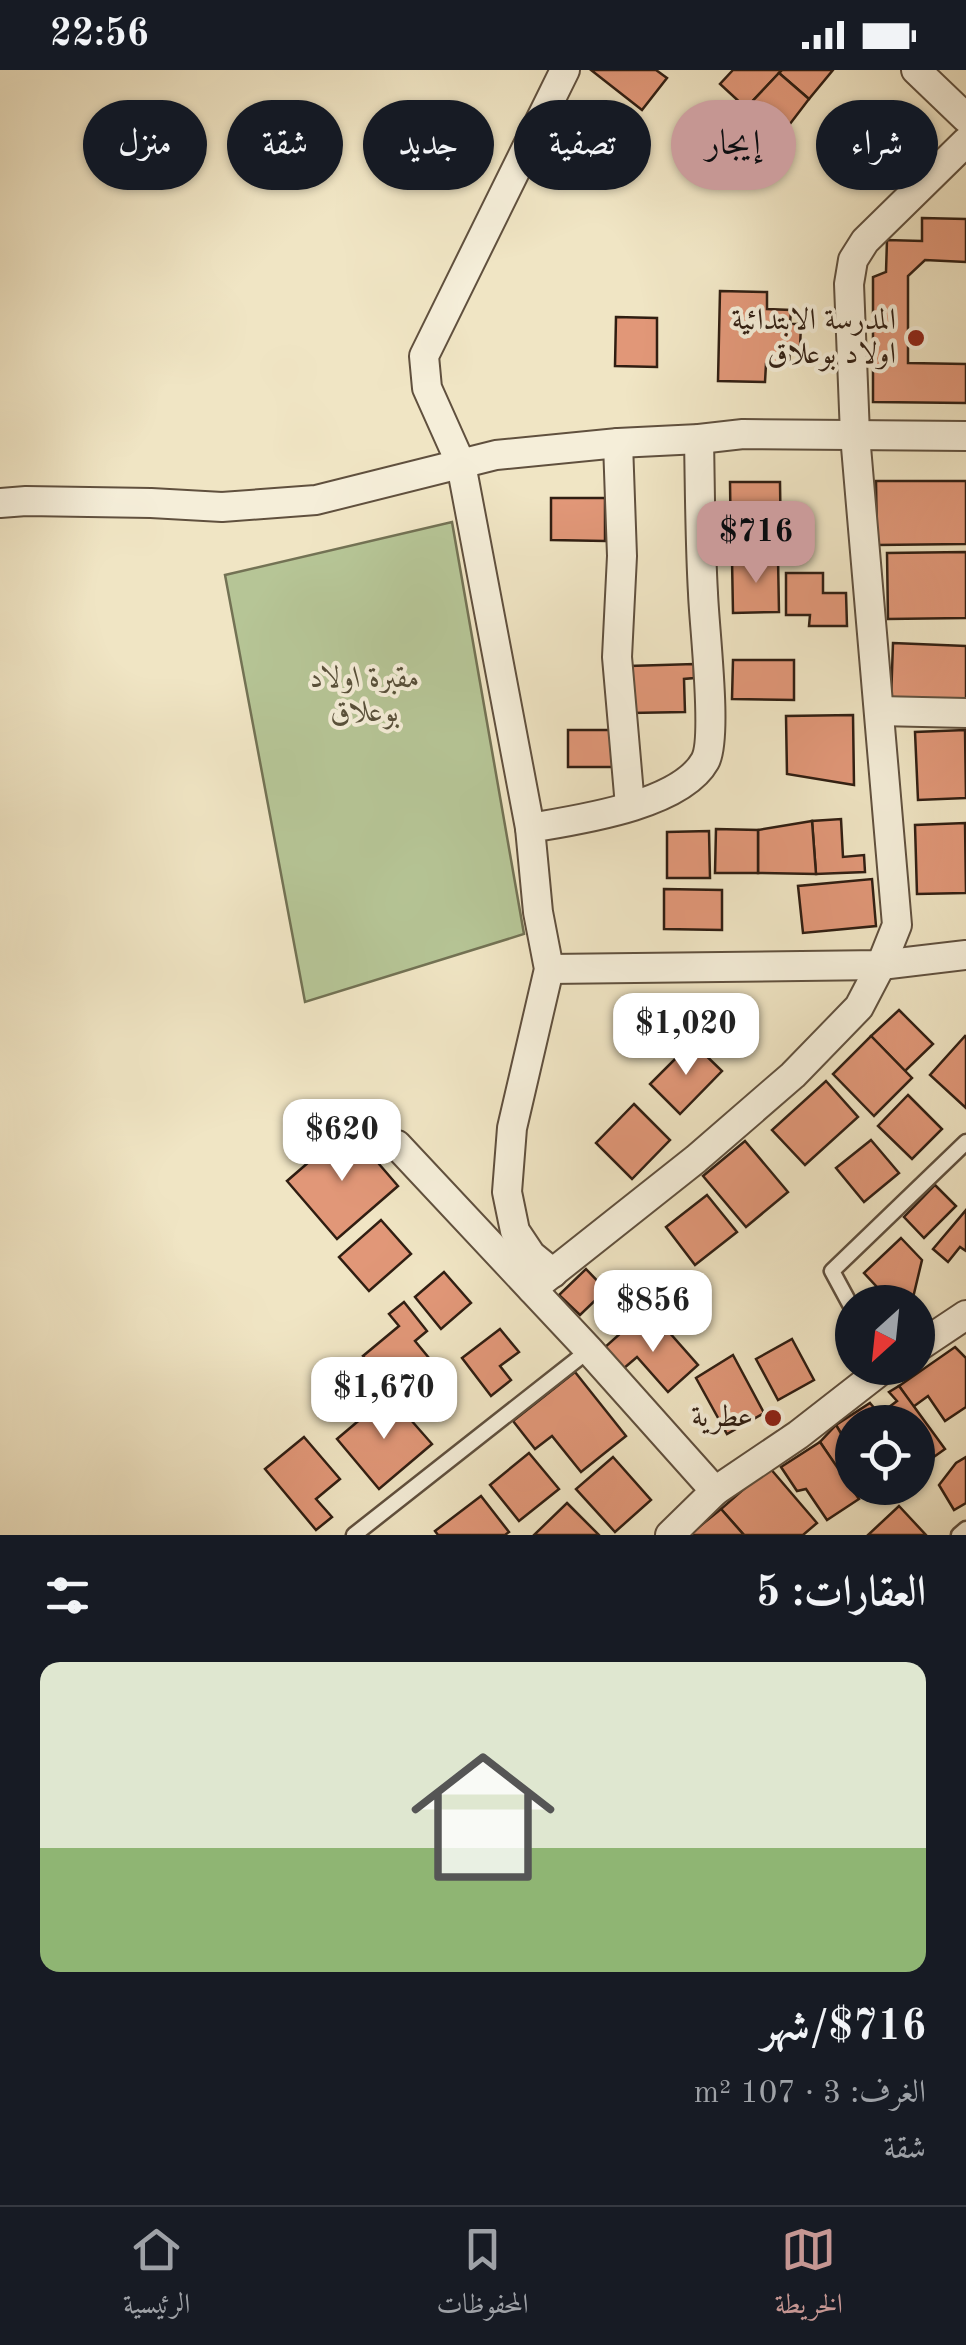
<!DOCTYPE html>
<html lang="ar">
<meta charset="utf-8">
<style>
body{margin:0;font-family:"Old Standard TT",Amiri,serif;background:#242831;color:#f1f3f6;direction:rtl;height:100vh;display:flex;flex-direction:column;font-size:38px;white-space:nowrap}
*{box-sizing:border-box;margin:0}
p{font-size:32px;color:#9ea1a6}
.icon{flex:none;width:55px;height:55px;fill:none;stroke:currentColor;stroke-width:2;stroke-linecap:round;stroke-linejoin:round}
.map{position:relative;height:1465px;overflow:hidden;direction:ltr}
.sheet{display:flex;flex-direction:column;background:#171b24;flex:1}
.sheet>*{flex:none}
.banner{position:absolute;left:30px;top:30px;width:908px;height:90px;direction:rtl;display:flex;gap:20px}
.needle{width:65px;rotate:207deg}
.buttons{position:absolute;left:835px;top:1215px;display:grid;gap:20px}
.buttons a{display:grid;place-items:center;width:100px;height:100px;border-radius:50%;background:#171b24;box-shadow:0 2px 8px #0004;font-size:50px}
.price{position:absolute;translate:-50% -85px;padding:0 22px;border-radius:20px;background:#fff;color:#222;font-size:32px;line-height:65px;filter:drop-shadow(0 2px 5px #0008)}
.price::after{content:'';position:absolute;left:50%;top:60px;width:30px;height:22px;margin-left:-15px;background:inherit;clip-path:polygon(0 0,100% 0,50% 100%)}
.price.on{background:#c59692;color:#111}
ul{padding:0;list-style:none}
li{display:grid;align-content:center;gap:20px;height:530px;padding:0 40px}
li+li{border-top:2px solid #363941}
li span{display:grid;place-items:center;height:310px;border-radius:20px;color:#555}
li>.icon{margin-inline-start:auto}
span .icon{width:180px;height:180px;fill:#fffc;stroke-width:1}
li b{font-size:42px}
h2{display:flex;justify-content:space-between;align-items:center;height:120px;padding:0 40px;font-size:42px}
.pill{padding:0 35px;border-radius:45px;background:#171b24;box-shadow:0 2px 8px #0004;font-size:35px;line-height:90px}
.pill.on{background:#c59692;color:#111}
.status{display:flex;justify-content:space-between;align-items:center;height:70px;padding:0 50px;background:#171b24;direction:ltr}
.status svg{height:28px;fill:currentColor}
.tab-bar{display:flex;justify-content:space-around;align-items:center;height:140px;border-top:2px solid #363941;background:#171b24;font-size:28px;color:#9ea1a6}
.tab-bar a{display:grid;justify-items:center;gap:5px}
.tab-bar .on{color:#c59692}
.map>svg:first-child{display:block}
.green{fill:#b6c596;stroke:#737254;stroke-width:2.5}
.building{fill:#e19778;stroke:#301e12;stroke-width:2.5}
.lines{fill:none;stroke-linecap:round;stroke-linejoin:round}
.service-casing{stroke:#60503e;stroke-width:19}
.minor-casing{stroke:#60503e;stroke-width:32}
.service{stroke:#f5eed9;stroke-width:14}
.minor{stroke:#f5eed9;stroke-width:28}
.poi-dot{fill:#8f2418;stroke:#f5eed9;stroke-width:4}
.labels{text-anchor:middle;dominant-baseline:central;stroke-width:8;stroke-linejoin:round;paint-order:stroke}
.poi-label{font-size:30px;fill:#301e12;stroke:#f5eed9;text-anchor:end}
.park-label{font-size:30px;font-style:italic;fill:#58503a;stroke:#f5eed9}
</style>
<div class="status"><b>22:56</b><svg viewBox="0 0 49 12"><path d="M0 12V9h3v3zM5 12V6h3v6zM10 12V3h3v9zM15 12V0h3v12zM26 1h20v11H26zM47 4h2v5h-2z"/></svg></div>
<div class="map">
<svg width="966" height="1465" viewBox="0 0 966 1465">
<rect width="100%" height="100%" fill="#f0e5c4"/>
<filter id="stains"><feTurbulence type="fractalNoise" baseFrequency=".002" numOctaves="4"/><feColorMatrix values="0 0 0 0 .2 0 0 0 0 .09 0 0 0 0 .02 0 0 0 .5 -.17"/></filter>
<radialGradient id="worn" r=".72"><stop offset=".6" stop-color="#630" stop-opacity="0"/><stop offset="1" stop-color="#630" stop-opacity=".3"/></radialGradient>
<polygon class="green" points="452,452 524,864 305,932 225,505"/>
<g class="building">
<polygon points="591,0 656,0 667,8 642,40"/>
<polygon points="733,0 782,0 746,38 720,14"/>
<polygon points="782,0 833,0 809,29 779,3"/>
<polygon points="779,3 809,29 780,67 746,38"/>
<polygon points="922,148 966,149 966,192 925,190 908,206 908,293 966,294 966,333 873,332 873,207 886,202 887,170 922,171"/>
<polygon points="720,221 767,222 767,239 791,240 790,254 801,254 800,277 790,277 789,294 766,294 765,312 718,311"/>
<polygon points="616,247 657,248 657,297 615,296"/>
<polygon points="876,411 966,411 966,474 877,475"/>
<polygon points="730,412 780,412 781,481 731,482"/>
<polygon points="551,428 605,428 605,471 551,470"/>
<polygon points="966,482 966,548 888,549 887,483"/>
<polygon points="778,488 779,542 733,543 732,489"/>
<polygon points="786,503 823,503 823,523 846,523 847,556 809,556 810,545 786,545"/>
<polygon points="893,573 966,576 966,632 891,630"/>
<polygon points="733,590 794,590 794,630 732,629"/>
<polygon points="694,594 694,608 684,609 685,642 630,643 629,596"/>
<polygon points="853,645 854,715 787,704 786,646"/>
<rect x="568" y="660" width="46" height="37"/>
<polygon points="965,660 966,728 918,730 915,662"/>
<polygon points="841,749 843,787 864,785 865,802 816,804 812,751"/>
<polygon points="812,751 816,804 758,803 758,760"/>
<polygon points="965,753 966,823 917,824 915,755"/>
<polygon points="716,759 758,760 758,803 715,803"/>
<polygon points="709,761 710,808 667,808 667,762"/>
<polygon points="872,809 876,856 803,863 798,816"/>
<polygon points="664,819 722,820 722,860 664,859"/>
<polygon points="899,940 933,974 905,1001 871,966"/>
<polygon points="871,966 912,1008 874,1046 833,1004"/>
<polygon points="965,966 966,967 966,1038 930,1005"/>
<polygon points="692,972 722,1001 680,1044 650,1014"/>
<polygon points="826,1011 858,1047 805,1095 772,1060"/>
<polygon points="908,1025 942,1059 912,1089 878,1056"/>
<polygon points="634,1034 670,1070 632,1109 596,1073"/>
<polygon points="348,1058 398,1116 337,1169 287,1111"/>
<polygon points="871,1070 899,1103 864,1132 836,1098"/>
<polygon points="745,1071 788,1122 746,1157 703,1106"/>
<polygon points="935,1115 956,1136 924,1168 904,1147"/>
<polygon points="707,1125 737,1162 695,1195 666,1157"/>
<polygon points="966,1140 966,1181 960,1177 948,1192 933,1179"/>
<polygon points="381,1150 411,1184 369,1221 339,1187"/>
<polygon points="901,1168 922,1190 912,1232 891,1232 864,1203"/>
<polygon points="586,1199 606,1220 580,1245 559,1225"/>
<polygon points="444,1202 471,1233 441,1259 415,1227"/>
<polygon points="404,1232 427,1261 415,1271 429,1288 390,1317 363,1286 399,1256 389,1244"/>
<polygon points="633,1252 653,1274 668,1261 698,1295 668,1322 637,1287 623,1299 604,1278"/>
<polygon points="500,1259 519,1282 500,1296 511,1310 491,1326 462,1288"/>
<polygon points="792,1269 814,1310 778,1330 756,1289"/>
<polygon points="955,1277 966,1288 966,1337 945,1351 928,1326 913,1337 899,1316"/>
<polygon points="733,1285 764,1343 727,1364 696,1308"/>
<polygon points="575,1302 626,1366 581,1402 552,1366 535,1379 513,1351"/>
<polygon points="899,1316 945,1379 921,1396 918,1392 918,1352 887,1352 880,1344 897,1331 889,1322"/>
<polygon points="389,1325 432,1374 379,1419 337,1369"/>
<polygon points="870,1333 886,1352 852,1352 852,1381 836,1355"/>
<polygon points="836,1355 852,1383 835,1395 820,1372"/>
<polygon points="304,1367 340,1409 316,1429 332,1447 316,1460 265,1399"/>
<polygon points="820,1372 859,1429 827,1450 806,1419 797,1421 781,1397"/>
<polygon points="529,1383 559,1419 519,1451 490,1415"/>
<polygon points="613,1387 651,1430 615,1462 576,1419"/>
<polygon points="966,1387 966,1433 954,1440 939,1415 956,1393"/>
<polygon points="769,1397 817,1453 803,1465 744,1465 721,1439"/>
<polygon points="481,1426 509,1462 505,1465 438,1465 435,1461"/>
<polygon points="567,1433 599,1465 534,1465"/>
<polygon points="899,1436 926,1465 868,1465"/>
<polygon points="721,1439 744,1465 689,1465"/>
</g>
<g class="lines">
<defs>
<g id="service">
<polyline points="852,1238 832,1201 966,1072"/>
<polyline points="354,1465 589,1280"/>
<polyline points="959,1465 966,1459"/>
</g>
<g id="minor">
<polyline points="916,0 966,48"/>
<polyline points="618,373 622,486 617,587 630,736"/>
<polyline points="0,433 26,431 151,433 222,437 316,430 496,385 618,373 699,369 743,364 966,366"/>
<polyline points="879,641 966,643"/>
<polyline points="530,758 461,394 427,318 424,286 565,0"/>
<polyline points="549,899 881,895 966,885"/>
<polyline points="397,1075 589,1280 715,1421"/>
<path d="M553,1203L531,1185L515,1161L507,1122L512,1058L549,899L538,842L530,758C576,750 680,736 705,691C718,668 704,556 703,523C700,472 700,420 699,369"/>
<polyline points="532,1219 696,1089 793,1005 859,937 881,895 897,855 855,365 849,214 853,190 865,171 966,72"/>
<polyline points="918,1277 966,1245"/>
<polyline points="670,1465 715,1421 798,1365 884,1298"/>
</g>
</defs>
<use href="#service" class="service-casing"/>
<use href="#minor" class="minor-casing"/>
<use href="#service" class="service"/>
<use href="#minor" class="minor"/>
</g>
<g class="poi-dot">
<circle cx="916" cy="268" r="10"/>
<circle cx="773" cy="1348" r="10"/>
</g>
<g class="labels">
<g class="poi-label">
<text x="896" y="251">المدرسة الابتدائية<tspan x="896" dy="34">اولاد بوعلاق</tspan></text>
<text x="753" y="1348">عطرية</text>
</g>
<g class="park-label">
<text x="365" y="609">مقبرة اولاد<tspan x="365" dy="34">بوعلاق</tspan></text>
</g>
</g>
<rect width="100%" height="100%" filter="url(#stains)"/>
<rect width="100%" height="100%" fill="url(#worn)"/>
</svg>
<div class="buttons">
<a><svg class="needle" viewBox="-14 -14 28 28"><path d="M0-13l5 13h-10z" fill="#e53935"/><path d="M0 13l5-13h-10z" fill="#9ea1a6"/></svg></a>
<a><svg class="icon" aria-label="locate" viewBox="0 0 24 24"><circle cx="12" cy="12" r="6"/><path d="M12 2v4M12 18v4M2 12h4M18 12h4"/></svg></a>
</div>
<b class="price on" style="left:756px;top:516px">$716</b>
<b class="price" style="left:686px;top:1008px">$1,020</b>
<b class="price" style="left:342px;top:1114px">$620</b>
<b class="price" style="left:653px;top:1285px">$856</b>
<b class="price" style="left:384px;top:1372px">$1,670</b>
<div class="banner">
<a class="pill">شراء</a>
<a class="pill on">إيجار</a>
<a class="pill">تصفية</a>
<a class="pill">جديد</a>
<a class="pill">شقة</a>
<a class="pill">منزل</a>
</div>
</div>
<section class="sheet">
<h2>العقارات: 5<svg class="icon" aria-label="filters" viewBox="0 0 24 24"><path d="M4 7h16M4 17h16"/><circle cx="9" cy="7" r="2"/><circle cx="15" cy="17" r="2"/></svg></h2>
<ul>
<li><span style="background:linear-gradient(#dfe7d0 60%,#8fb573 0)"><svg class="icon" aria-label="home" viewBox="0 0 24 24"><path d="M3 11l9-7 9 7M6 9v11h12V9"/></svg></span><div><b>$716/شهر</b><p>الغرف: 3 · 107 m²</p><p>شقة</p></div></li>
</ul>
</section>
<nav class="tab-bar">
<a class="on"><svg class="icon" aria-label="map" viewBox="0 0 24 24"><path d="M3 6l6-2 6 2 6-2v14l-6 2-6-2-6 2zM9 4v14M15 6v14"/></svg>الخريطة</a>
<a><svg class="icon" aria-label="saved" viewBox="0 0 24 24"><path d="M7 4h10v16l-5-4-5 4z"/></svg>المحفوظات</a>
<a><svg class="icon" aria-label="home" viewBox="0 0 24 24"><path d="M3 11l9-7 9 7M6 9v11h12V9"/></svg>الرئيسية</a>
</nav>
